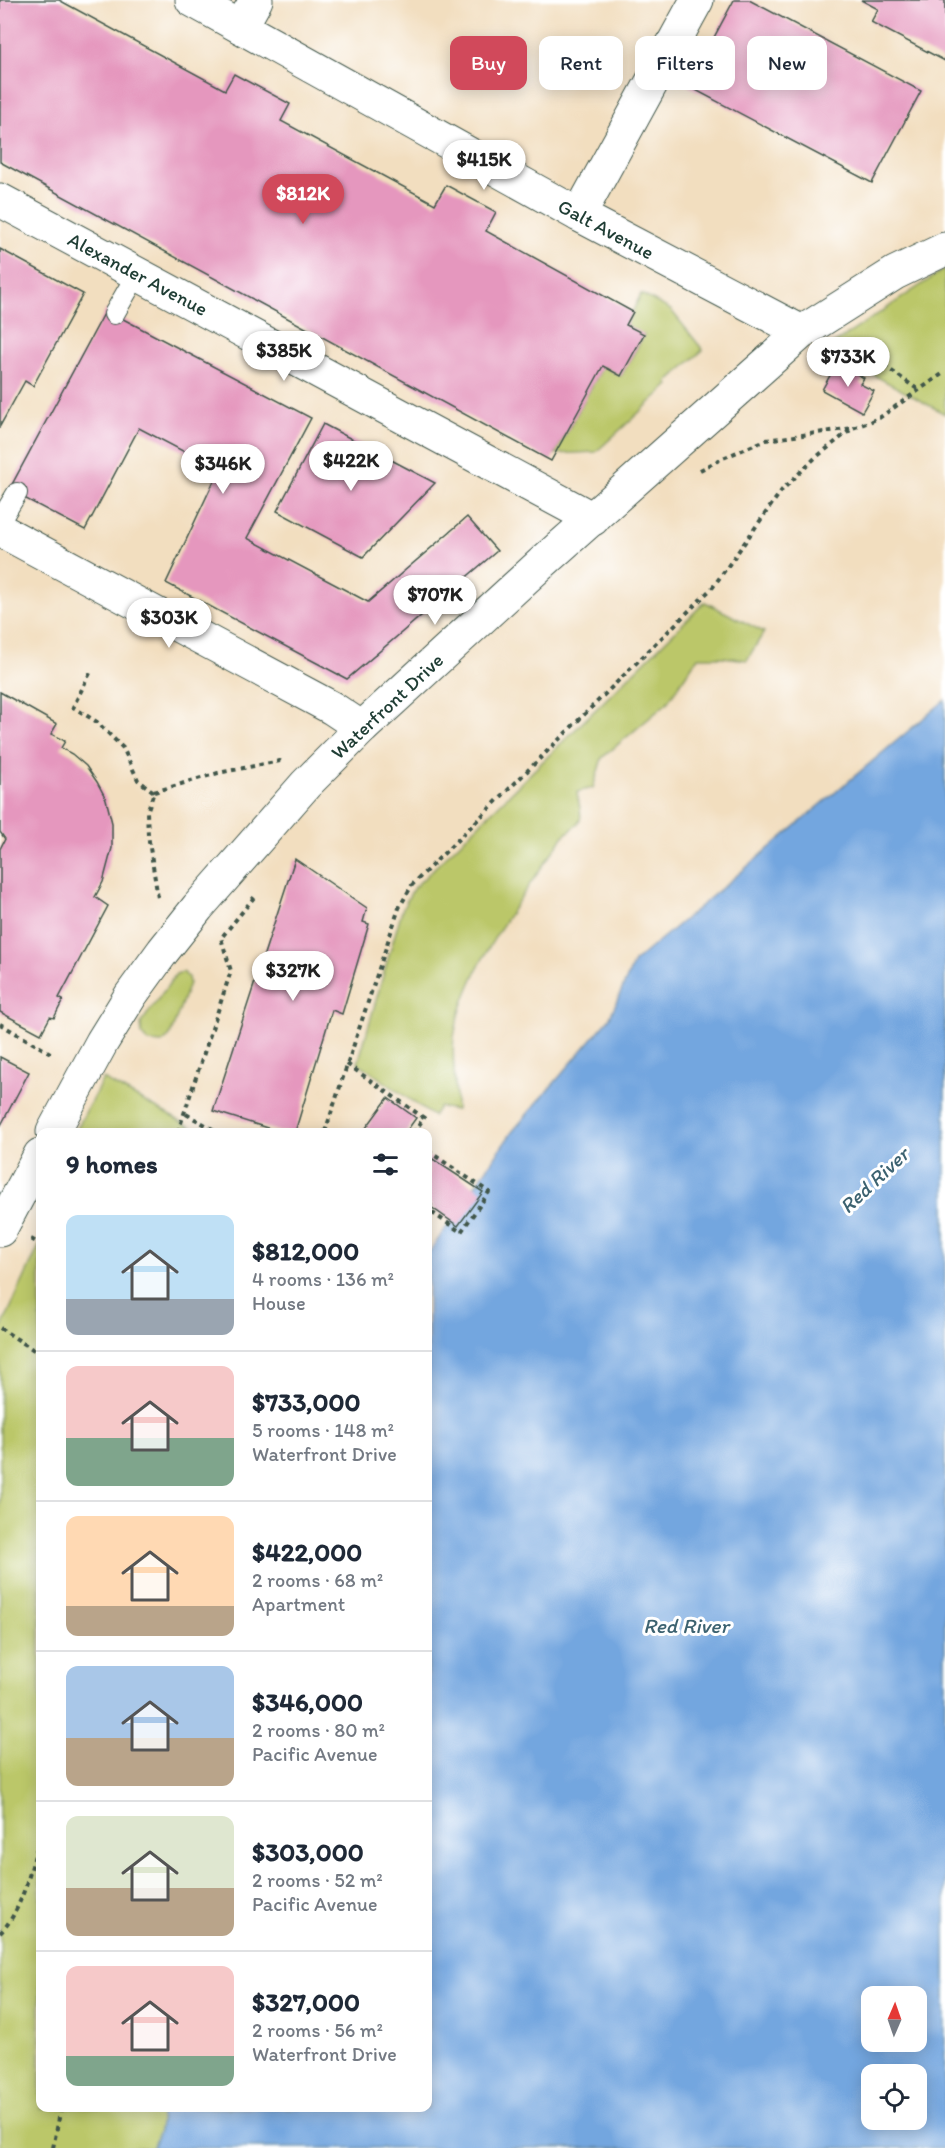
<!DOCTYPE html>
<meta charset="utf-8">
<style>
body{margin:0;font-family:Itim,sans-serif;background:#f6f6f7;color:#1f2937;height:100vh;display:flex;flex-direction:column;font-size:22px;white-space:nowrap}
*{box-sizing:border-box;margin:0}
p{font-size:20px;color:#747a83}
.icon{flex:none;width:33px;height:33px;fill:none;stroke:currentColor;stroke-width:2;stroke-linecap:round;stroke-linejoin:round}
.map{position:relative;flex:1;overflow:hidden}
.sheet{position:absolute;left:36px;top:1128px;width:396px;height:984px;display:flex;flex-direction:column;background:#fff;border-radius:12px;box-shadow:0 3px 15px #0003}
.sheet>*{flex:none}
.guide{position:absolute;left:450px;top:36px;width:405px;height:54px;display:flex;gap:12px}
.needle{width:39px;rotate:2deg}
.tools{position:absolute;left:861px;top:1986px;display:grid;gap:12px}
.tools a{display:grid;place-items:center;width:66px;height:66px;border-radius:12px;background:#fff;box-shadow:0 3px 15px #0003;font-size:30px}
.price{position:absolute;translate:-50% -51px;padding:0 14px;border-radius:21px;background:#fff;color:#222;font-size:20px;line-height:39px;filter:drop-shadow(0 2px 3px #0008)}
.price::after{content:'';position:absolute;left:50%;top:36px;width:18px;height:14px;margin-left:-9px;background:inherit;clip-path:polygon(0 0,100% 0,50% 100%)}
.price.on{background:#d1495b;color:#fff}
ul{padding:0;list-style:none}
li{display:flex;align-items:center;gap:18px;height:150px;padding:0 30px}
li+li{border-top:2px solid #e0e1e3}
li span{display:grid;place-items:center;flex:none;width:168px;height:120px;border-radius:12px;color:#555}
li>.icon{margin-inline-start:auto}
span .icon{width:72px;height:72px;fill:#fffc;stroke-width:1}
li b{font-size:26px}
h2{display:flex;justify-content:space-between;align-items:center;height:72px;padding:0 30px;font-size:26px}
.pill{padding:0 21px;border-radius:12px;background:#fff;box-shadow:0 3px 15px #0003;font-size:21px;line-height:54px}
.pill.on{background:#d1495b;color:#fff}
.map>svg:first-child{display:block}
.green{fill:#bbc769;stroke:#6d824e;stroke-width:1.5}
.water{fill:#73a6df;stroke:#49728a;stroke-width:1.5;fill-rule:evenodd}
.building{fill:#e597be}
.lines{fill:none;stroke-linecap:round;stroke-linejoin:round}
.lane-casing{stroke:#3f5549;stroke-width:22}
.street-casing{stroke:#3f5549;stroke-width:35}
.secondary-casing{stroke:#3f5549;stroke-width:35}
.path{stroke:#3f5549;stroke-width:4;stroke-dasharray:4.5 4.5;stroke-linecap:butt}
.lane{stroke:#fff;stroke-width:20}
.street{stroke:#fff;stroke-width:33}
.secondary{stroke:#fff;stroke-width:33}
.labels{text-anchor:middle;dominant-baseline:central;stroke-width:6;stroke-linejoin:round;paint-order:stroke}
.street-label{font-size:20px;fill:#1f3d34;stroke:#fff}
.water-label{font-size:21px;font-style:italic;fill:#3c6270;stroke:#fff}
</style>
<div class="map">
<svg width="945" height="2148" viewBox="0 0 945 2148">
<rect width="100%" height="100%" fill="#fff"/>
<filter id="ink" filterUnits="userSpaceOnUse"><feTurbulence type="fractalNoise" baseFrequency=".0167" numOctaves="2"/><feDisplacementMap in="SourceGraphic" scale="12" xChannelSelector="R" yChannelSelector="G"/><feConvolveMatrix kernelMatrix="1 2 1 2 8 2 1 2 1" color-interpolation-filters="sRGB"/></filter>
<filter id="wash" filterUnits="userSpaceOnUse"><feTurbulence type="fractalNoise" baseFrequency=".008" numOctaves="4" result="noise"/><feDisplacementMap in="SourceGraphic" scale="24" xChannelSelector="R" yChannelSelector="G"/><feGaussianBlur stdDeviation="1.35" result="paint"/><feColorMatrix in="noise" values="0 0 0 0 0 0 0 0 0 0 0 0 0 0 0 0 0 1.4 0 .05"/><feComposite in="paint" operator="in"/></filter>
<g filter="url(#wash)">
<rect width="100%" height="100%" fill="#f2debf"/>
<g class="green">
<polygon points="945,269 945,414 826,349"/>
<polygon points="641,294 671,310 703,350 667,382 669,385 596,452 555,454 603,366 621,376 644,335 626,325"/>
<path d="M705,602L764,632L747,660L723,657H698L667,703L602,758L593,788L577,792C580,815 588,820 565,834C525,893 466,965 454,1037C451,1058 457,1087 456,1110L439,1107L433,1116L358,1063L402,910L413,889Z"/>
<polygon points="183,972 188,977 189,983 170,1036 162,1043 148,1042 142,1035 141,1023 176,974"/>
<polygon points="103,1079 200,1132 75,1132"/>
<polygon points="40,1244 40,2108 162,2108 159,2131 160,2148 0,2148 0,1331"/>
</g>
<path class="water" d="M945,700V2148H152L159,2131L162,2108H428V1254L512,1132L609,1019L634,962ZM872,1996H916V2042H872ZM872,2074H916V2120H872Z"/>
<g id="blocks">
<g class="building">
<polygon points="0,0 59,0 225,90 234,74 290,104 281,121 435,204 446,185 496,212 486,231 633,312 626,325 644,334 621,376 603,366 551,461 0,162"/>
<polygon points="734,0 749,0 921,91 872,183 688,86"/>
<polygon points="861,0 945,0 945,61 871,22 878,9"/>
<polygon points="0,249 83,294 33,386 25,381 0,426"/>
<polygon points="106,310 311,418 247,538 368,602 467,517 497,551 347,679 166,583 219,470 139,428 85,530 9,490"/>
<polygon points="837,363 864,378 860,384 874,391 862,412 822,390"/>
<polygon points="323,424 435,483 363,557 277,511"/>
<polygon points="0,692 57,724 51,734 65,741 61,748 72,754 86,766 97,782 106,799 112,823 112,848 103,882 95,897 108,906 59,998 63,1000 54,1018 50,1017 41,1034 0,1012 0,849 5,839 0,832"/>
<polygon points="295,859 367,908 363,922 369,924 342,1014 332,1010 295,1132 280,1132 213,1111"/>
<polygon points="0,1057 29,1072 0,1127"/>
<polygon points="388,1098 416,1118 406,1132 363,1132"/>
<polygon points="428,1156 483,1192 458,1226 431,1207 432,1205 428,1202"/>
</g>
</g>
</g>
<g filter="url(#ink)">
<use href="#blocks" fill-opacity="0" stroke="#3f5549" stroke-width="1.5"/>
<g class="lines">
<defs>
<g id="lane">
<polyline points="114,314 137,274"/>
<polyline points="0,521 17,493"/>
</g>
<g id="street">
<polyline points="192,0 579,215 802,332"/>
<polyline points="241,27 256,0"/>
<polyline points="0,200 593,519"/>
<polyline points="579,215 697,0"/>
</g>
<g id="secondary">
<polyline points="0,530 332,708 362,728"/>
<polyline points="53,1132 102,1042 131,995 163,951 198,907 306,784 362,728 543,562 802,332 895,273 945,249"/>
<polyline points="0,1230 40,1155"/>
</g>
</defs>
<use href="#lane" class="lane-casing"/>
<use href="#street" class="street-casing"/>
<use href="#secondary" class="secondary-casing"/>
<g class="path">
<polyline points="862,350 920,391"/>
<polyline points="700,470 723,458 766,440 853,428"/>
<polyline points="90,673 73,707 97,722 123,748 138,780 154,792 147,812 148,835 158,898"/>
<polyline points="154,792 218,773 280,761 283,763"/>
<polyline points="0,1024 54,1055"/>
<polyline points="347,1064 424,1118 414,1132"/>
<polyline points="186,1114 218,1132"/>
<polyline points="178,1132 231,971 221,938 256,895"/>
<polyline points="325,1132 399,908 412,885 713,587 782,490 815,458 853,428 879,418 945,372"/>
<polyline points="428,1151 489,1192 461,1232 428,1210"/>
<polyline points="31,1239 40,1244"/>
<polyline points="0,1328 40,1354"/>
<path d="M0,1933C22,1912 31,1867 40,1838"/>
<polyline points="53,2148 61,2108"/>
</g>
<use href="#lane" class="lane"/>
<use href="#street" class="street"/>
<use href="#secondary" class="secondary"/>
</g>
</g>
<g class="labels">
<g class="street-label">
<text transform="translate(606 229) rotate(28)">Galt Avenue</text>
<text transform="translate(138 274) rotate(28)">Alexander Avenue</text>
<text transform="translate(387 706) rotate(-43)">Waterfront Drive</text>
</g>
<g class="water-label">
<text transform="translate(874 1180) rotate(-43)">Red River</text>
<text x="686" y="1625">Red River</text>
</g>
</g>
</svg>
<div class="tools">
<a><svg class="needle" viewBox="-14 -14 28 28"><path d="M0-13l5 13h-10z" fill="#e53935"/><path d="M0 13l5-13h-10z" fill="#747a83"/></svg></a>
<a><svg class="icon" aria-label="locate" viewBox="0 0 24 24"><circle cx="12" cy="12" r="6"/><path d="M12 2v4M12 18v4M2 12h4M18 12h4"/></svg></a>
</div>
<b class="price" style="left:484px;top:191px">$415K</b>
<b class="price on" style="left:303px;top:225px">$812K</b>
<b class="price" style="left:284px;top:382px">$385K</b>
<b class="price" style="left:848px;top:388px">$733K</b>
<b class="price" style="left:351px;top:492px">$422K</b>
<b class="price" style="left:223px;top:495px">$346K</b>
<b class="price" style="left:435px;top:626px">$707K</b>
<b class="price" style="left:169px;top:649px">$303K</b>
<b class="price" style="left:293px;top:1002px">$327K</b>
<div class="guide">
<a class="pill on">Buy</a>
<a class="pill">Rent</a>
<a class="pill">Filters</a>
<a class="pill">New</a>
</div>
<section class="sheet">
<h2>9 homes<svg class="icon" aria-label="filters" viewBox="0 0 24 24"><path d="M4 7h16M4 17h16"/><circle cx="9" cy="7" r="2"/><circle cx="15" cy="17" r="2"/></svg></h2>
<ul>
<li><span style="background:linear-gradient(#bfe0f5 70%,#9aa5b1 0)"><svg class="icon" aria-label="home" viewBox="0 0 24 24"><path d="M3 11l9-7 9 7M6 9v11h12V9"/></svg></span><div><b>$812,000</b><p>4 rooms · 136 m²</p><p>House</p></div></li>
<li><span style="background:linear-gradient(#f6c9c9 60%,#7fa58c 0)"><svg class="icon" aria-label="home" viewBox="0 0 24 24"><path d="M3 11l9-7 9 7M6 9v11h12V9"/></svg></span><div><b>$733,000</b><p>5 rooms · 148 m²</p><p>Waterfront Drive</p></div></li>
<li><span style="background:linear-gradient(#ffd9b3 75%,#b9a48a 0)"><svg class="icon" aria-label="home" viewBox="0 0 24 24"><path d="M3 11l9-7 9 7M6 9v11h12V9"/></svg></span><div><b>$422,000</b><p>2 rooms · 68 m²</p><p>Apartment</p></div></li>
<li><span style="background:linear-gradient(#a9c7e8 60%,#b9a48a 0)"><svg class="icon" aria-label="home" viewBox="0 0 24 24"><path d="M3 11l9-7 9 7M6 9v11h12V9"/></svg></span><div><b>$346,000</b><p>2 rooms · 80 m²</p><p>Pacific Avenue</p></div></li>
<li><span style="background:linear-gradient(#dfe7d0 60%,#b9a48a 0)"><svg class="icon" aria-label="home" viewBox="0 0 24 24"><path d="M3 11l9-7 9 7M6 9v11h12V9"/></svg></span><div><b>$303,000</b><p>2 rooms · 52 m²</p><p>Pacific Avenue</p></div></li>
<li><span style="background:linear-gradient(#f6c9c9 75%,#7fa58c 0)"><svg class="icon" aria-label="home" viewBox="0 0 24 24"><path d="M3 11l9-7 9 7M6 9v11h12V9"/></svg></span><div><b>$327,000</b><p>2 rooms · 56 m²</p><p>Waterfront Drive</p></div></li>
</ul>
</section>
</div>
